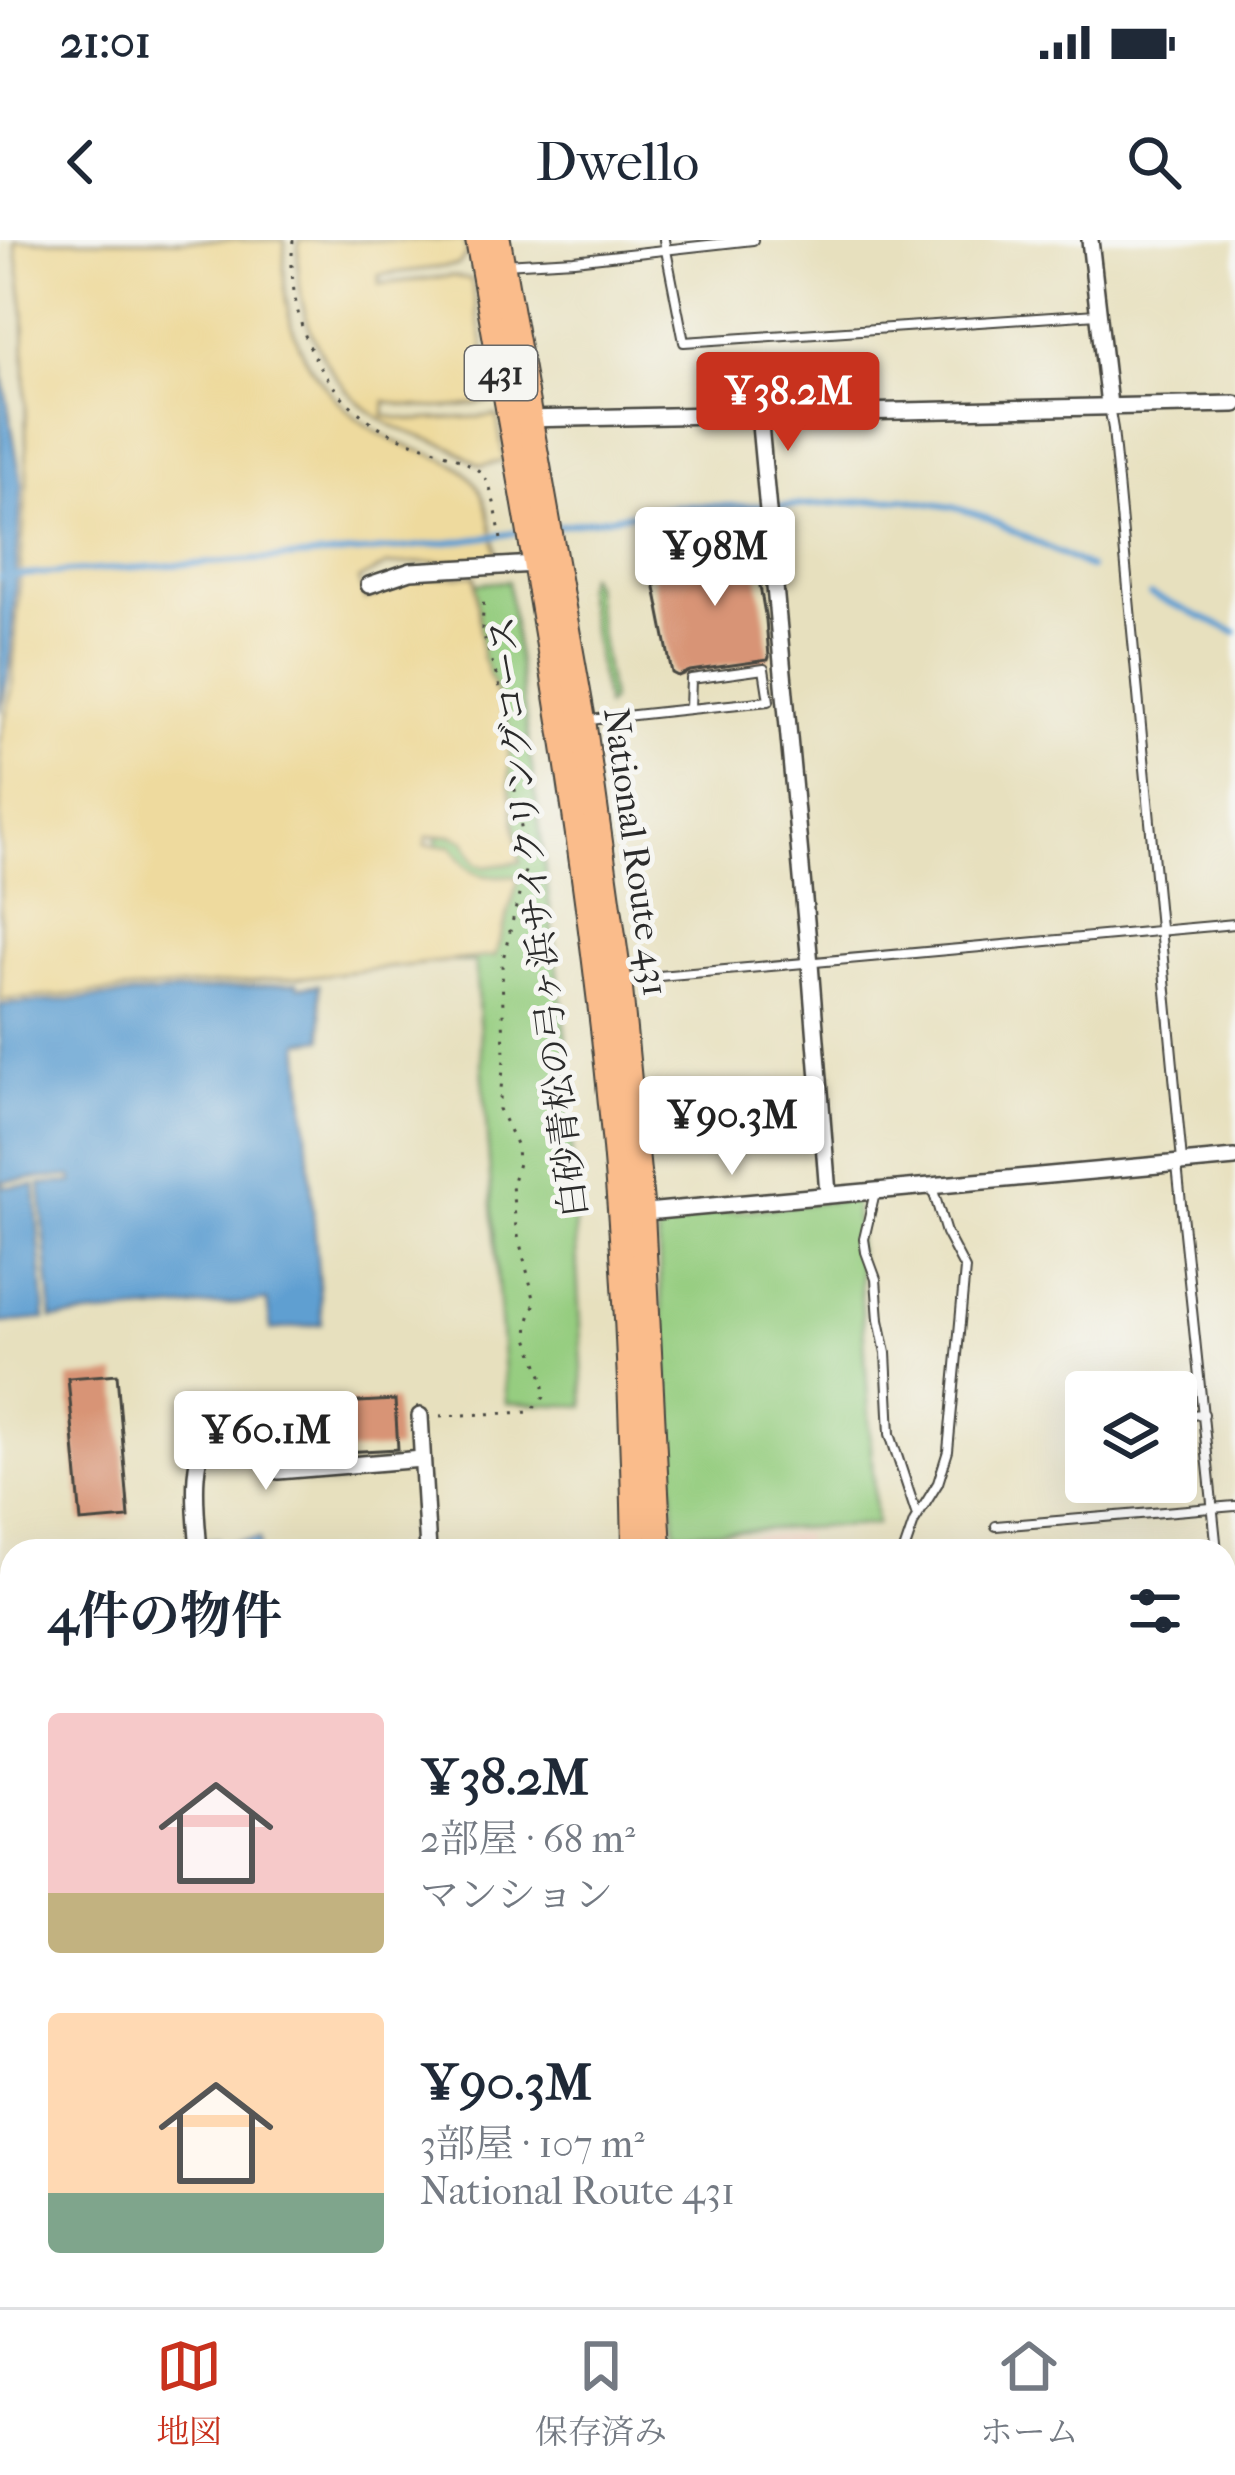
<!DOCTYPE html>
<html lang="ja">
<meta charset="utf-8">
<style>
body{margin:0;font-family:"IM FELL French Canon","Noto Serif JP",serif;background:#f6f6f7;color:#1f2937;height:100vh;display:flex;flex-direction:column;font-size:45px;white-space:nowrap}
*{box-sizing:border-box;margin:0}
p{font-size:39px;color:#747a83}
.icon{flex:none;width:66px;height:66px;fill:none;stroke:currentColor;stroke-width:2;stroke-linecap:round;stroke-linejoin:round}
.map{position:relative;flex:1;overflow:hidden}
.sheet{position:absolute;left:0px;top:1299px;width:1236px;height:768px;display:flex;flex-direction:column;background:#fff;border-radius:36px 36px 0 0;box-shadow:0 12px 48px #0002}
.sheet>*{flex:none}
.buttons{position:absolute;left:1065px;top:1131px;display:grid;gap:24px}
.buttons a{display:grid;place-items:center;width:132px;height:132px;border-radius:12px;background:#fff;box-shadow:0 12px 48px #0002;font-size:60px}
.price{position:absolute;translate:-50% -102px;padding:0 27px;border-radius:12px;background:#fff;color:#222;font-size:39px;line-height:78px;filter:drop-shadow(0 3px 6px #0008)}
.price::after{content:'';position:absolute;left:50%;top:72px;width:36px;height:27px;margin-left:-18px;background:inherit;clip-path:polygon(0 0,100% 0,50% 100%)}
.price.active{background:#c8321e;color:#fff}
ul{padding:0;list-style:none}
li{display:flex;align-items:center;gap:36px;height:300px;padding:0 48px}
li span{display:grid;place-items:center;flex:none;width:336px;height:240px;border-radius:12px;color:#555}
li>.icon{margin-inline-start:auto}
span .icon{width:144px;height:144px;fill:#fffc;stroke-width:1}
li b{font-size:51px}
h2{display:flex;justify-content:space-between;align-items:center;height:144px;padding:0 48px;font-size:51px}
.status{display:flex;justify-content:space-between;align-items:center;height:84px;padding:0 60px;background:#fff;direction:ltr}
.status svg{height:33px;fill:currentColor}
header{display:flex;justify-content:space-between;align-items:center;height:156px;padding:0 48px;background:#fff;font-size:54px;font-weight:600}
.tab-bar{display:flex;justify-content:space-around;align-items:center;height:168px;border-top:3px solid #e0e1e3;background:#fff;font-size:33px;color:#747a83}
.tab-bar a{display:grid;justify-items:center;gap:6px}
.tab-bar .active{color:#c8321e}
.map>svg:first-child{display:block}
.built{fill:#f4d3c0}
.green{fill:#96cd80;stroke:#607c56;stroke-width:3}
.sand{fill:#eeda9e;stroke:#8c8264;stroke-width:3}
.water{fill:#5f9fd1;stroke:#45657e;stroke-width:3}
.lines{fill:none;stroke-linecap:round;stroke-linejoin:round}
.stream{stroke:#5f9fd1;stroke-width:6}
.building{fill:#d89476}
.service-casing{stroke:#474641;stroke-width:12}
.minor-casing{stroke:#474641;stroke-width:20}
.tertiary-casing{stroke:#474641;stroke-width:22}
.trunk-casing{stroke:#474641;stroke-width:28}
.path{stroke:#474641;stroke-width:3;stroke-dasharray:3 9;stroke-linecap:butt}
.service{stroke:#fff;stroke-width:8}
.minor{stroke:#fff;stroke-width:15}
.tertiary{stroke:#fff;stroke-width:18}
.trunk{stroke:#fabc8b;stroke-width:24}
.labels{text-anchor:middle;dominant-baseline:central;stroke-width:10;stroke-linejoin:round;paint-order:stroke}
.shield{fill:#f6f6f2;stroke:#686867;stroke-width:3}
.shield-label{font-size:33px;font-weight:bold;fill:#2b2b2b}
.street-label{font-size:36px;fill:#2b2b2b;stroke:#f6f6f2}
</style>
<div class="status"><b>21:01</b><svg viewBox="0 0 49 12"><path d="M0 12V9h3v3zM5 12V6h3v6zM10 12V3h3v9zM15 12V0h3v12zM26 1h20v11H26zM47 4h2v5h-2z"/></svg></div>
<header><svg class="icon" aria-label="back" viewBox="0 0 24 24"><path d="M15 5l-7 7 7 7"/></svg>Dwello<svg class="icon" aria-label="search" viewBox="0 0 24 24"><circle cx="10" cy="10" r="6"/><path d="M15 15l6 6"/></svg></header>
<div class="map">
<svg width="1235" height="2067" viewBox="0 0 1235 2067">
<rect width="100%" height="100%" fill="#f6f6f2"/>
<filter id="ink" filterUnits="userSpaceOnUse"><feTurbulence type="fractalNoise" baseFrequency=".00833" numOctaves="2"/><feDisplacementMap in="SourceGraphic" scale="24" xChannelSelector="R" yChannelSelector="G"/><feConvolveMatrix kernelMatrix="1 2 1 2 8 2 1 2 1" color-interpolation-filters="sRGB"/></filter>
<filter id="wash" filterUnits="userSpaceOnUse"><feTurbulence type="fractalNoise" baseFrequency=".004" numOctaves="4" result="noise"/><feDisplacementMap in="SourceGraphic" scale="48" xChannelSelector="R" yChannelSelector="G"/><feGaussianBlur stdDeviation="2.7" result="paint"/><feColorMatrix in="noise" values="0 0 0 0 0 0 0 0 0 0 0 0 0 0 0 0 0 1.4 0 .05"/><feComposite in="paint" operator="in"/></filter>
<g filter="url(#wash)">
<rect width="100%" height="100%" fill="#e7e0be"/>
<polygon class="built" points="805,1294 806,1311 676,1311 675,1298"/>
<g class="green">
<polygon points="588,335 592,341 611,460 606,466 584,347"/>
<polygon points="508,341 565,786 584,1166 506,1163 475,722 445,721 421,349"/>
<polygon points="855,959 876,1285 675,1293 657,979"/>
<polygon points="12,1376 12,1597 0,1598 0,1377"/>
<polygon points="293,2055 632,2055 632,2067 294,2067"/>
</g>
<g class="sand">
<path d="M15,0H285C284,22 283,43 287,64C296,123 344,180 399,203C424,214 453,217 472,239C490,260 492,292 497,318L387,325L358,340L365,360L395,349L411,339L475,335L482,415L509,490V543L520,622L485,627L476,623L465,601L451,595L427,597L425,605L451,606C461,620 470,636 489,636C501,637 508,634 519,638L495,716L295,738L0,760V499L12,449L27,245L24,71Z"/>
<path d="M299,0H464L467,15L458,25L379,35V44L452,36L471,39L494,160C460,170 419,170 385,161L384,176L416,180L497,176L504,221L482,226C470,221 462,212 450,207C430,199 408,194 389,184C324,147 292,72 299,0Z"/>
</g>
<g class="water">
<polygon points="0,119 22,246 10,425 0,471"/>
<polygon points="297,743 298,747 319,745 323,799 300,802 322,1084 271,1090 267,1061 52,1079 40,944 73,942 72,936 3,941 4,947 35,945 45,1079 0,1083 0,765"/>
<polygon points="218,1299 220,1303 259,1299 260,1311 49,1311"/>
</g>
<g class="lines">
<g class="stream">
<polyline points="557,286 679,266 788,266 903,259 952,267 980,275 1090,328"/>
<path d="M0,337C173,322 348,321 520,292"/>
<polyline points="1151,355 1235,392"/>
<polyline points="0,1381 12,1380"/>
</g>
</g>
<g id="blocks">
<g class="building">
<polygon points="730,281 757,282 759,307 753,307 766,380 769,417 768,420 690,431 678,436 672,433 653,337 658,331 730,319"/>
<polygon points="117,1134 129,1278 81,1282 68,1138"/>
<polygon points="395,1160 398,1209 289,1215 286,1166"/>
</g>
</g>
</g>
<g filter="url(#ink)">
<use href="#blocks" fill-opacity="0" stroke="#474641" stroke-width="3"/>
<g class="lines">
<defs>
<g id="service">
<polyline points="664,0 684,102 1097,74"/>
<polyline points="504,24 574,20 753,0"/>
<polyline points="1109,166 1113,189 1182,921"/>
<path d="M590,480C650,473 709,467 769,461L764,429L691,439L690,469"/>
<polyline points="626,739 1235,684"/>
<polyline points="1177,925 1217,1311"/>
<polyline points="875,952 864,999 866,1012 876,1039 879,1080 886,1113 890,1194 917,1276"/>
<polyline points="1176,1176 1204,1174"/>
<polyline points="996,1286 1235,1266"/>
<polyline points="904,1311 914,1282 938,1243 948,1211 965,1029 946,993 932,947"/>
<polyline points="0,1366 12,1365"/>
<polyline points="1224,1385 1235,1496"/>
<polyline points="1224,1530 1235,1529"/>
<polyline points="1224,1728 1235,1728"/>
<polyline points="733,2055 763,2059 774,2067"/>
<polyline points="1027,2067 1027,2055"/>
</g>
<g id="minor">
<polyline points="1090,0 1109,165"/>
<polyline points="759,174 810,724 828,954"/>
<polyline points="524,179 1235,164"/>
<polyline points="369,345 411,331 536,324"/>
<polyline points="635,973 1235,918"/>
<polyline points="420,1176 428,1311"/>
<path d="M199,1311C197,1281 186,1206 216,1190C230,1182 257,1184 274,1183L278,1231L422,1219"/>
<polyline points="1224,1863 1235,1863"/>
</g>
<g id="tertiary">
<polyline points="0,1615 12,1614"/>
<polyline points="235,2055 235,2067"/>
</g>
<g id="trunk">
<path d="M478,0C522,245 567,490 597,738C621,928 632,1119 635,1311"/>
<polyline points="498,0 583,480 619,739 642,973 659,1311"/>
<polyline points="656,2055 656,2067"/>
<polyline points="678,2055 678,2067"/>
</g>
</defs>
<use href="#service" class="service-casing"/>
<use href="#minor" class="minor-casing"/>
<use href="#tertiary" class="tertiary-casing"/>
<use href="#trunk" class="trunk-casing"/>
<g class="path">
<path d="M293,0C285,80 322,164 399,197C422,207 466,216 483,235C494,249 499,288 502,306"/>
<polyline points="440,1176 530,1172 545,1156 543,1138 528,1098 529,1080 535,1062 516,988 512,945 518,923 517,906 499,869 504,819 502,723 527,623 514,544 519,519 514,492 482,390 484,354"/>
<polyline points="0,1438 12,1435"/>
</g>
<use href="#service" class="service"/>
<use href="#minor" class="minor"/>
<use href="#tertiary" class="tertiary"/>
<use href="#trunk" class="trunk"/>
</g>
</g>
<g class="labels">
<rect class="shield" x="465" y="106" width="72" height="54" rx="9"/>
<g class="shield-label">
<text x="501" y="133">431</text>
</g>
<g class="street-label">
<text transform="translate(636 612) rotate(82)">National Route 431</text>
<text transform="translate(538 677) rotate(-97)">白砂青松の弓ヶ浜サイクリングコース</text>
</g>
</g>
</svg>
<div class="buttons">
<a><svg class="icon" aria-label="layers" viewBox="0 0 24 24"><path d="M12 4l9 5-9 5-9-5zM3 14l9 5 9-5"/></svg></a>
</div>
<b class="price active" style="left:788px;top:214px">¥38.2M</b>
<b class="price" style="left:715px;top:369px">¥98M</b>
<b class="price" style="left:732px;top:938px">¥90.3M</b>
<b class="price" style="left:266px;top:1253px">¥60.1M</b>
<section class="sheet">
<h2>4件の物件<svg class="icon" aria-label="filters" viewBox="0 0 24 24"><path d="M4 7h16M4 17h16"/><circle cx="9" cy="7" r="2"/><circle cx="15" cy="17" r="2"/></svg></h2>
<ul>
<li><span style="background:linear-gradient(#f6c9c9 75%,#c2b280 0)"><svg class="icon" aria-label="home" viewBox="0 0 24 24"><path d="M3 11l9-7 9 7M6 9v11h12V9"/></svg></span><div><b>¥38.2M</b><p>2部屋 · 68 m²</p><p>マンション</p></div></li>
<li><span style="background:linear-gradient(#ffd9b3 75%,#7fa58c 0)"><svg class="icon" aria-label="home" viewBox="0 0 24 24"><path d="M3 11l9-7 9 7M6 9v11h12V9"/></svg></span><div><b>¥90.3M</b><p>3部屋 · 107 m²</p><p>National Route 431</p></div></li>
</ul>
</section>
</div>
<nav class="tab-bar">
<a class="active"><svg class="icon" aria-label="map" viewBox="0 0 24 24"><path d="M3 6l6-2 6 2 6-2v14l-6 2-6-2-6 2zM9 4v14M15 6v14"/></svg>地図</a>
<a><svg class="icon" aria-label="saved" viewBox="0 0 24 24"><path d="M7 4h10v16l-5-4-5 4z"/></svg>保存済み</a>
<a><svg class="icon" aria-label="home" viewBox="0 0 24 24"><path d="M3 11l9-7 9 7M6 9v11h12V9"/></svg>ホーム</a>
</nav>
